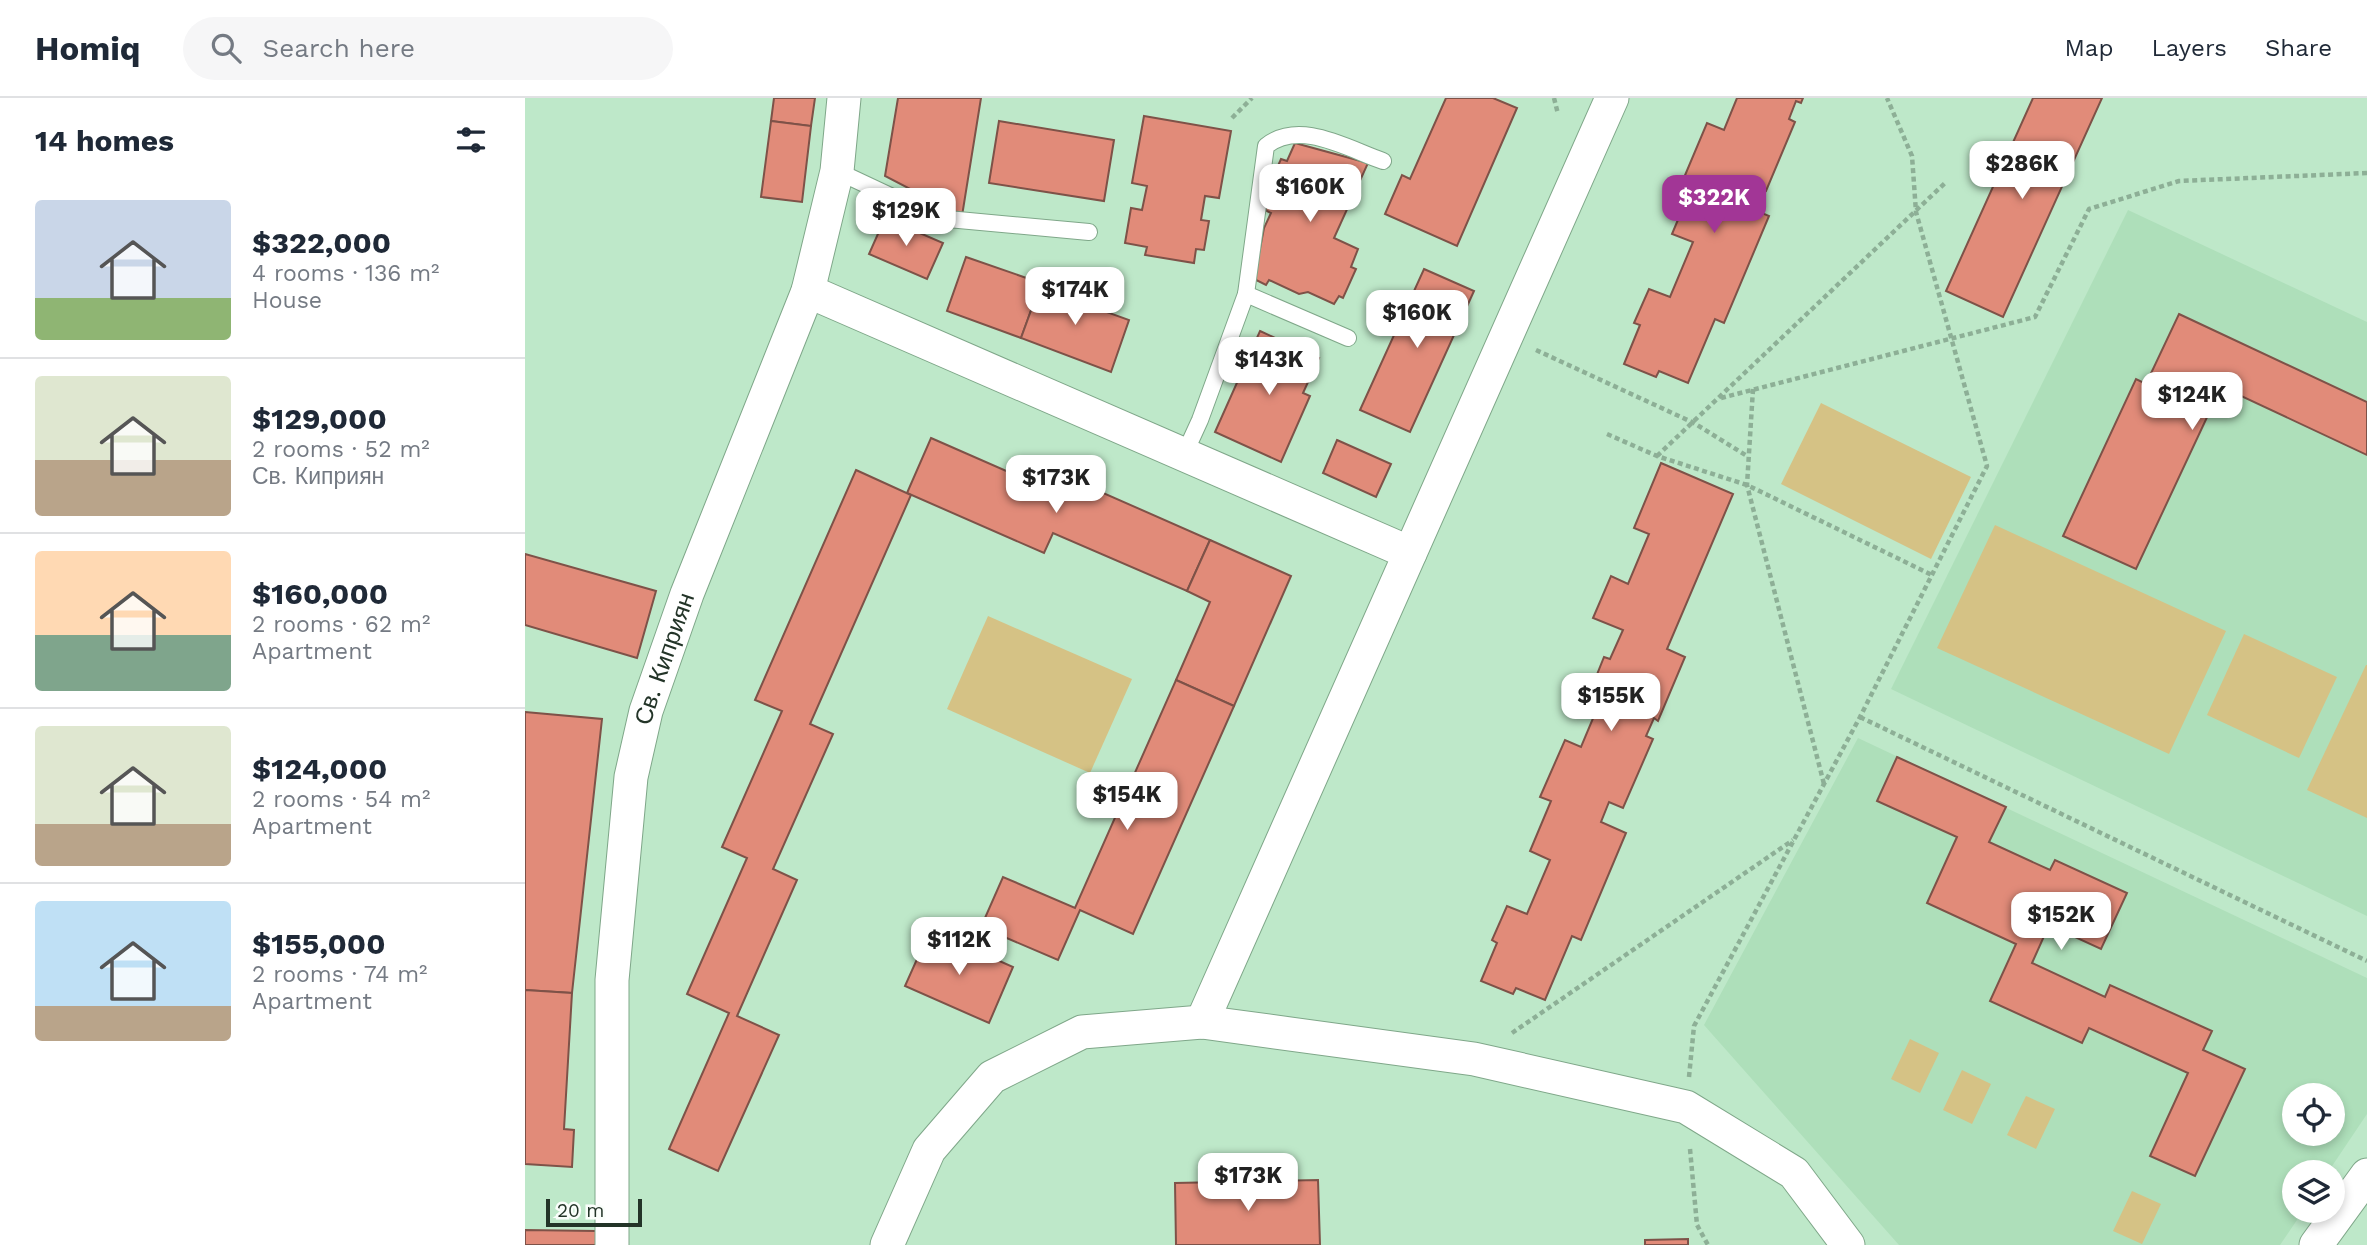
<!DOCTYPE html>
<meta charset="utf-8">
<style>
body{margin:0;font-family:"Work Sans",sans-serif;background:#f6f6f7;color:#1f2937;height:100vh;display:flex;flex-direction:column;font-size:26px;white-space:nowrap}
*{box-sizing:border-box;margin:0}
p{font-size:23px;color:#747a83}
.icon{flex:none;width:38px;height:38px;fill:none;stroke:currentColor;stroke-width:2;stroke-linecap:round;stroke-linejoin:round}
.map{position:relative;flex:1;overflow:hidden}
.sheet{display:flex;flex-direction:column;background:#fff;width:525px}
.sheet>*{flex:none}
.buttons{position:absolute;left:1757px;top:985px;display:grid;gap:14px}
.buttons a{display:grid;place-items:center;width:63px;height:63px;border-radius:50%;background:#fff;box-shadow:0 4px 10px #0003;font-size:35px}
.scale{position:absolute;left:21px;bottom:18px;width:96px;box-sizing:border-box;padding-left:7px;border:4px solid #233428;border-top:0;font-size:19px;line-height:24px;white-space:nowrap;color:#233428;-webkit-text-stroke:5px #fafefb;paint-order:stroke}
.price{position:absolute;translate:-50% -60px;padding:0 16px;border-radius:14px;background:#fff;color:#222;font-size:23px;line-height:46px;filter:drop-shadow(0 2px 4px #0008)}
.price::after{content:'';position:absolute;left:50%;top:42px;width:21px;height:16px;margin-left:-10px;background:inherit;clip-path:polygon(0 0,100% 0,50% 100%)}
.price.active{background:#a23696;color:#fff}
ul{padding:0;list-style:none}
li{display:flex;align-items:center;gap:21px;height:175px;padding:0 35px}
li+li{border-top:2px solid #e0e1e3}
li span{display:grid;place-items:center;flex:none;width:196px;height:140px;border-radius:7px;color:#555}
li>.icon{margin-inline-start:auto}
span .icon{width:84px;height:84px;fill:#fffc;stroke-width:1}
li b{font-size:30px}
h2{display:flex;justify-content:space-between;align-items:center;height:84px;padding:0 35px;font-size:30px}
header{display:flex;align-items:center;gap:42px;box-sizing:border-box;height:98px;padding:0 35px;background:#fff;border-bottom:2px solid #e0e1e3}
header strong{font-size:33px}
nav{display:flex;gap:38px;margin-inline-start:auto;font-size:24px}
.search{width:490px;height:63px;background:#f6f6f7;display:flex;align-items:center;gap:18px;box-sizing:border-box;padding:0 24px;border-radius:38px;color:#747a83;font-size:26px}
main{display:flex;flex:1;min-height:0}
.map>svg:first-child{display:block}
.built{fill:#aedfba;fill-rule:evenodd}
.green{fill:#d5c285}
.building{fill:#e18b79;stroke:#7e5248;stroke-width:2}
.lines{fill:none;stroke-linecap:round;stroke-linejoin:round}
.lane-casing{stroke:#7fa789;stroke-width:18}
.street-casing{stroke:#7fa789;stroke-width:35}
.path{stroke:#8daf96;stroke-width:4.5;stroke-dasharray:5 3.5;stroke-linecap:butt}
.lane{stroke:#fff;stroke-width:16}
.street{stroke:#fff;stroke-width:33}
.labels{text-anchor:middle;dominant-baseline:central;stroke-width:6;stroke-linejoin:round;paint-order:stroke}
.street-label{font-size:24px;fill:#233428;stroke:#fafefb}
</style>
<header>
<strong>Homiq</strong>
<div class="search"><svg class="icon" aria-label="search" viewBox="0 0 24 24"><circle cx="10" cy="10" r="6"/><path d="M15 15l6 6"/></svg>Search here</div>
<nav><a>Map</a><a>Layers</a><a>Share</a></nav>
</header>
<main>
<section class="sheet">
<h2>14 homes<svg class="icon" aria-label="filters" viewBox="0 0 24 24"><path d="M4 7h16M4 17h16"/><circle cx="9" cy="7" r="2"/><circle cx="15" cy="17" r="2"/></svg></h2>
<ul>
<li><span style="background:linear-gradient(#c9d6e8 70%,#8fb573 0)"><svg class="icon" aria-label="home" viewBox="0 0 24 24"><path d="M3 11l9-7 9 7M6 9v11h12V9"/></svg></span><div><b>$322,000</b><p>4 rooms · 136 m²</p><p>House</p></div></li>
<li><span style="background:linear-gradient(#dfe7d0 60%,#b9a48a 0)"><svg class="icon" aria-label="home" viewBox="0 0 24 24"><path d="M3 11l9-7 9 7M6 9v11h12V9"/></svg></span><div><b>$129,000</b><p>2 rooms · 52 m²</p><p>Св. Киприян</p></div></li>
<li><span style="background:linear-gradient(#ffd9b3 60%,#7fa58c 0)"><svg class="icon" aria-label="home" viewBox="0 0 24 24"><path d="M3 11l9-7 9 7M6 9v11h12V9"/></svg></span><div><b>$160,000</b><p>2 rooms · 62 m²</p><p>Apartment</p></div></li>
<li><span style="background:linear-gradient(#dfe7d0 70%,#b9a48a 0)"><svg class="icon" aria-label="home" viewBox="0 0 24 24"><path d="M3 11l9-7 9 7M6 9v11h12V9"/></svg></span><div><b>$124,000</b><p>2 rooms · 54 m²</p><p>Apartment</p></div></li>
<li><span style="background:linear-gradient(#bfe0f5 75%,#b9a48a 0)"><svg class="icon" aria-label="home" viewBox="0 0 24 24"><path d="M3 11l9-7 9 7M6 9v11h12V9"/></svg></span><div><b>$155,000</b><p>2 rooms · 74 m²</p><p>Apartment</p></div></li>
</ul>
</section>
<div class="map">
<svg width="1842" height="1147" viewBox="0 0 1842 1147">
<rect width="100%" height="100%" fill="#bee8c9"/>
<g class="built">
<polygon points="1603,112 1842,224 1842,818 1366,591"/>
<path d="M1333,640L1842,880V1016L1803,1074H1769V1113H1778L1755,1147H1374L1179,927ZM1769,998H1808V1036H1769Z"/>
</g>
<g class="green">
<polygon points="1296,305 1446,379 1406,461 1256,386"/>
<polygon points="1470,427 1701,533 1644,656 1412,550"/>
<polygon points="463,518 607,581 565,675 422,611"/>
<polygon points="1719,536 1812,579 1774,660 1682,617"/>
<polygon points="1841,567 1842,567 1842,720 1782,692"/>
<polygon points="1385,941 1414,955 1395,995 1366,981"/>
<polygon points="1437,972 1466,986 1447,1026 1418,1012"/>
<polygon points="1501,998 1530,1011 1511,1051 1482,1037"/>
<polygon points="1607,1093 1636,1106 1617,1146 1588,1133"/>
</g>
<g class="building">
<polygon points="249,0 290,0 286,28 246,23"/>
<polygon points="373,0 456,0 437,118 360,78"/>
<polygon points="921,0 968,0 992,10 932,148 860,116 877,77 885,81"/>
<polygon points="1212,0 1278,0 1276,5 1271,3 1264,21 1270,24 1241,93 1227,87 1218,107 1244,118 1199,225 1190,221 1163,285 1134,273 1131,279 1099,266 1115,227 1109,225 1124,191 1145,199 1168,144 1147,136 1168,86 1158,82 1182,25 1199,32"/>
<polygon points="1508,0 1577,0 1478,219 1421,193"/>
<polygon points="619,18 706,33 694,100 680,98 676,122 684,123 679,152 671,151 669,165 620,157 622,149 600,145 606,110 617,112 622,88 607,85"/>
<polygon points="246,23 286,28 277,104 236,99"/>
<polygon points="474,23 589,42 579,103 464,85"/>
<polygon points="770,45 843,65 809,140 833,151 826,169 831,171 818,200 814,198 809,206 783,194 774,196 744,182 741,187 729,181 739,130 746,115 740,112 754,82 748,79 756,61 762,63"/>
<polygon points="360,120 418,145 402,181 344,156"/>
<polygon points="441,159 516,185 496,240 422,213"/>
<polygon points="899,171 949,193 885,334 835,312"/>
<polygon points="516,185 565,200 562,207 604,222 586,274 496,240"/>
<polygon points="1654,216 1842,304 1842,357 1680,281 1667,308 1684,315 1611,471 1538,438 1611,281 1621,286"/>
<polygon points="735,233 794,260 778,295 785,298 756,364 690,334"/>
<polygon points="406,340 543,400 551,383 685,442 662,493 528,435 519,455 382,395"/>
<polygon points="812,342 866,366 851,399 798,375"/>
<polygon points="1136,365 1208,396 1142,551 1160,559 1133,623 1129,620 1121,638 1128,641 1098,710 1084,704 1076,724 1101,735 1056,842 1047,838 1020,902 991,890 988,896 956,883 972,845 967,842 982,808 1002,816 1025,762 1005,753 1026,703 1015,699 1040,642 1056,649 1077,599 1065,594 1079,559 1085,561 1098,532 1068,520 1086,478 1103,486 1124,436 1109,430"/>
<polygon points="331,372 386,397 285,626 308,636 248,771 272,782 212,918 254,937 193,1073 144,1051 204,915 162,896 222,760 197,749 257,613 230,602"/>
<polygon points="685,442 766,478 709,608 651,582 685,504 662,493"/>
<polygon points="0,456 131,493 112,560 0,527"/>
<polygon points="651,582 709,608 608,836 555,812 533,862 456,829 478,779 550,810"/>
<polygon points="0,614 77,621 47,895 0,892"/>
<polygon points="1372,659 1481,709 1464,744 1525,772 1530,762 1602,795 1576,851 1524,827 1507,865 1580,899 1585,887 1687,933 1678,952 1720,971 1670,1078 1625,1058 1663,975 1564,930 1557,945 1465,903 1491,846 1402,805 1432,739 1352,703"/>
<polygon points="405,832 488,869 464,925 380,888"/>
<polygon points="0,892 47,895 39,1031 49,1032 47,1069 0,1066"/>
<polygon points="793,1082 795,1147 651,1147 650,1085"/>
<polygon points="0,1132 71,1133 71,1147 0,1147"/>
<polygon points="1163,1141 1163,1147 1120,1147 1120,1142"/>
</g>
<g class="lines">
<defs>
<g id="lane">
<polyline points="312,73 412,120 564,134"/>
<polyline points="721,196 823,240"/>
<path d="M659,357L675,322L721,196L741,48C775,21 823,51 858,63"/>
</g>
<g id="street">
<polyline points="283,193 885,455"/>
<polyline points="677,924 1087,0"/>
<path id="s1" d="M87,1147V882L106,679L121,613L162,496L283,193L312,73L319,0"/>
<polyline points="362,1147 404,1052 467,979 557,934 677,924 949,961 1161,1009 1269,1075 1323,1147"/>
<polyline points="1791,1147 1842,1077"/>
</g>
</defs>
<use href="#lane" class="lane-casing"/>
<use href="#street" class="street-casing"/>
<g class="path">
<polyline points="1029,0 1033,16"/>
<polyline points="707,20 727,0"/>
<polyline points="1011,252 1169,325 1222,358"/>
<polyline points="1228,291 1222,387 1299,686"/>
<polyline points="1196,300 1510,219 1564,111 1654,83 1842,75"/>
<polyline points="1082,336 1132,358 1222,387 1407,477"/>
<polyline points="1132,358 1420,85"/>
<polyline points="1335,619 1842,863"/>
<polyline points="987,935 1268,742"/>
<polyline points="1164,979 1169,928 1335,619 1462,368 1391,114 1387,58 1362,0"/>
<polyline points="1165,1051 1172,1127 1183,1147"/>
</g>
<use href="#lane" class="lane"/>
<use href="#street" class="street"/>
</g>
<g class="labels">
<g class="street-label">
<text stroke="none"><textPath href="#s1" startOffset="592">Св. Киприян</textPath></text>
</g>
</g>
</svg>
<div class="buttons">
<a><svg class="icon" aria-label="locate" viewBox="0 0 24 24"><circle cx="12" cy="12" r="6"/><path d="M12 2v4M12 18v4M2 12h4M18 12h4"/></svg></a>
<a><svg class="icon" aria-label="layers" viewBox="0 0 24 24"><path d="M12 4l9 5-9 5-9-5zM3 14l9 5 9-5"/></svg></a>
</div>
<div class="scale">20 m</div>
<b class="price" style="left:1497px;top:103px">$286K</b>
<b class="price" style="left:785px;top:126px">$160K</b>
<b class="price active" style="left:1189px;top:137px">$322K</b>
<b class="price" style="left:381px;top:150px">$129K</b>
<b class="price" style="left:550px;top:229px">$174K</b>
<b class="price" style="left:892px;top:252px">$160K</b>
<b class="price" style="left:744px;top:299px">$143K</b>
<b class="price" style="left:1667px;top:334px">$124K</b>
<b class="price" style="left:531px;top:417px">$173K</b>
<b class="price" style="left:1086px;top:635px">$155K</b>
<b class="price" style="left:602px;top:734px">$154K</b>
<b class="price" style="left:1536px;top:854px">$152K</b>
<b class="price" style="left:434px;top:879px">$112K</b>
<b class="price" style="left:723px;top:1115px">$173K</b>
</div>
</main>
